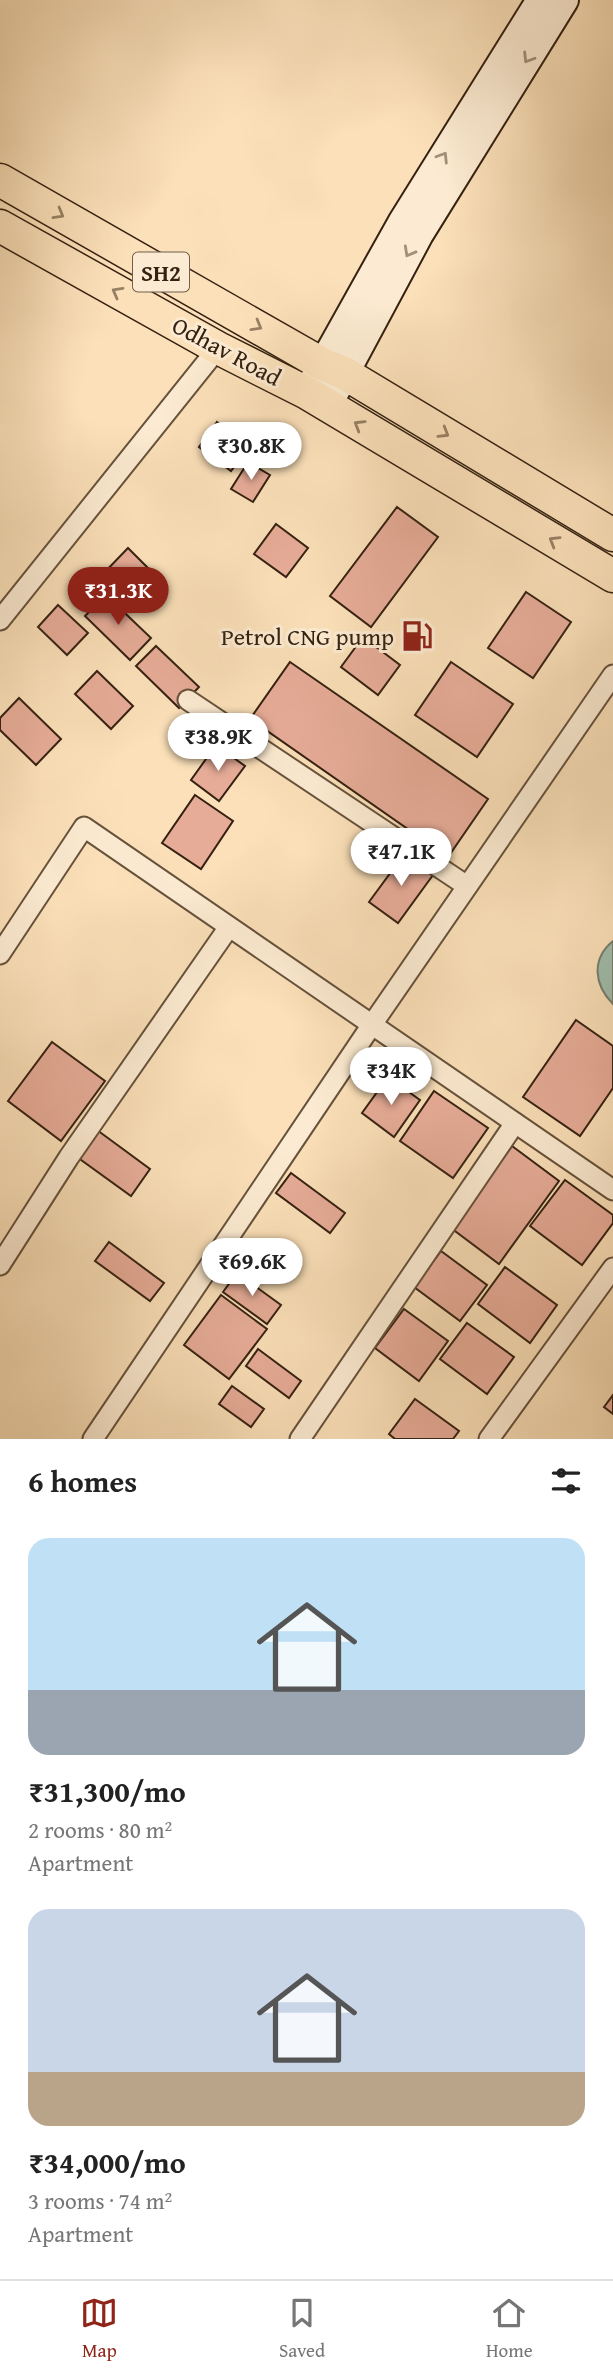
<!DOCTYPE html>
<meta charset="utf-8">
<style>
body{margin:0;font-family:"Gentium Book Plus",serif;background:#f6f6f6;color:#222;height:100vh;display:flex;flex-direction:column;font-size:26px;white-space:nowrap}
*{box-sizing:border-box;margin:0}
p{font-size:23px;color:#767676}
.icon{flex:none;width:38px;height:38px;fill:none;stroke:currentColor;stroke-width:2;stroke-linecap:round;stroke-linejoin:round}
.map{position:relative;height:1439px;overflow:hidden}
.drawer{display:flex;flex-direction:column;background:#fff;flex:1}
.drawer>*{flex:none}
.price{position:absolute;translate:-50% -60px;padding:0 16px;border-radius:24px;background:#fff;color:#222;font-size:23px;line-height:46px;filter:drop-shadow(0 2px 4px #0008)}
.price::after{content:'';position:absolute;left:50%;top:42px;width:21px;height:16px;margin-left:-10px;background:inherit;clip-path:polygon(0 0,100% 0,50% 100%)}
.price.current{background:#8f2418;color:#fff}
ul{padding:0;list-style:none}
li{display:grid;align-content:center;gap:14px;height:371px;padding:0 28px}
li span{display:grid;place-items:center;height:217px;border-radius:21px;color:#555}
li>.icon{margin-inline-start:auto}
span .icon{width:126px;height:126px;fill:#fffc;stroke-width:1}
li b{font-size:30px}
h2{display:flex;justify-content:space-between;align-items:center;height:84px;padding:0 28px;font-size:30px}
.dock{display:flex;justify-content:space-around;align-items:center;height:98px;border-top:2px solid #e0e0e0;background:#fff;font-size:19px;color:#767676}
.dock a{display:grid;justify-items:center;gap:4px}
.dock .current{color:#8f2418}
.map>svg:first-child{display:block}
.water{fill:#9fbdac;stroke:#757f6e;stroke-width:2}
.building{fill:#e7ac98;stroke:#352111;stroke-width:2}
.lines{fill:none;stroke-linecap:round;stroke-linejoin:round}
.street-casing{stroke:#66513b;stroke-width:23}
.secondary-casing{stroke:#352111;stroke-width:32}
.primary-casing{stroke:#352111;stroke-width:35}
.street{stroke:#fcebd2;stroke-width:19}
.secondary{stroke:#fcebd2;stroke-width:28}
.primary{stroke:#fbe0b9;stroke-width:32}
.oneway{stroke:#a2907b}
.oneway2{stroke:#988065}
.labels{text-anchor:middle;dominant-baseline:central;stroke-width:6;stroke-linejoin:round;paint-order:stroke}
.shield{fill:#fcebd2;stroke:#715e4b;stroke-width:2}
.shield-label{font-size:23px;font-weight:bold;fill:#352111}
.street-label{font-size:24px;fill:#352111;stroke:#fcebd2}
.poi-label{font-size:24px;fill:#352111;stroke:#fcebd2;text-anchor:end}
</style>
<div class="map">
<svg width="613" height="1439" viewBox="0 0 613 1439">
<rect width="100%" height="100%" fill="#fbe0b9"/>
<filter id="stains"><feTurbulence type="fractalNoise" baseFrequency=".00286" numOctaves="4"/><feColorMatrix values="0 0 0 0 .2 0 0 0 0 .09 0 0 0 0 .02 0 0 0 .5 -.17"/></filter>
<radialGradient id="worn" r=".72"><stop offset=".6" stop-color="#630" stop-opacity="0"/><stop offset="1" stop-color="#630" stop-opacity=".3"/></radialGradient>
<path class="water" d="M613,941V1004C594,985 591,959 613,941Z"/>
<g class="building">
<polygon points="217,422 250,446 231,471 199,447"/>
<polygon points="248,462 270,475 253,502 231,489"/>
<polygon points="397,507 438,537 371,627 330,596"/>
<polygon points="276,524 308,548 286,577 254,554"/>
<polygon points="128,548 160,580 134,607 101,576"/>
<polygon points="526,592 571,622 533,678 488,648"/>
<polygon points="106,595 151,638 130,660 85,616"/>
<polygon points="58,605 88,633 67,655 38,627"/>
<polygon points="363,637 400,665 378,695 341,667"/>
<polygon points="156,646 199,687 179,708 136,666"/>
<polygon points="290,662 488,799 448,857 250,719"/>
<polygon points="451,662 513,704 477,757 415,715"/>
<polygon points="97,671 133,706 111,729 75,694"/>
<polygon points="19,698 61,739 36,765 0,730 0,718"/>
<polygon points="216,745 245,766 219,801 191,780"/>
<polygon points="195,795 233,821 201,869 162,843"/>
<polygon points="405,853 433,875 398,923 369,902"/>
<polygon points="576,1020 613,1046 613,1088 580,1136 523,1097"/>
<polygon points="52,1042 105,1081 61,1141 8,1101"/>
<polygon points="388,1077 420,1100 394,1137 362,1113"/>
<polygon points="434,1091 488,1128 453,1178 400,1141"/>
<polygon points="97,1130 150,1169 131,1196 77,1157"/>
<polygon points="512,1146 559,1181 499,1264 451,1228"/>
<polygon points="291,1173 345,1213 330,1233 276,1193"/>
<polygon points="565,1180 613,1215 613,1223 582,1265 530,1226"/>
<polygon points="109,1242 164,1283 150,1301 95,1261"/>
<polygon points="441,1251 487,1285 460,1321 414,1287"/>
<polygon points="505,1267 557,1305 530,1343 478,1304"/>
<polygon points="237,1273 281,1305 267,1324 223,1292"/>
<polygon points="221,1295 267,1329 229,1379 184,1345"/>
<polygon points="404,1309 448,1341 419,1381 375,1348"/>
<polygon points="467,1323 514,1357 487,1394 440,1359"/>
<polygon points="258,1349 301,1381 289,1398 246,1366"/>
<polygon points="232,1386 264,1409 251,1427 219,1404"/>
<polygon points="613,1395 613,1414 604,1407"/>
<polygon points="415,1399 459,1431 453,1439 395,1439 389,1434"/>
</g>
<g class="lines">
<defs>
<g id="street">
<polyline points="0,620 218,348"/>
<polyline points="188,700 467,886"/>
<polyline points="0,954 84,827 613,1190"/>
<polyline points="0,1265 69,1157 229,927"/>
<polyline points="93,1439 371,1026 613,675"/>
<polyline points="300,1439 515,1123"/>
<polyline points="489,1439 613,1268"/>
</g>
<g id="secondary">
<polyline points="307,393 402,223 541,0"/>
<polyline points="327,406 419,234 564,0"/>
</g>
<g id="primary">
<polyline points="0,180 322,364 344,373 613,535"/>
<polyline points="0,226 218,348 307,393 613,576"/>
</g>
</defs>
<use href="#street" class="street-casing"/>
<use href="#secondary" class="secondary-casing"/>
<use href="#primary" class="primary-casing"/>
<use href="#street" class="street"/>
<use href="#secondary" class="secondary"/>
<use href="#primary" class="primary"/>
</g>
<defs><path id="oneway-chevron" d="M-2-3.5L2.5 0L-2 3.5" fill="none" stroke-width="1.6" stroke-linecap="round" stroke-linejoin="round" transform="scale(1.75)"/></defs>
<g class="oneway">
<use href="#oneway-chevron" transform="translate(528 58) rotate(122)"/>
<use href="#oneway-chevron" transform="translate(443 157) rotate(-58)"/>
<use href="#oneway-chevron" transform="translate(409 252) rotate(119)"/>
</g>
<g class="oneway2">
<use href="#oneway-chevron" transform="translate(59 214) rotate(30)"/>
<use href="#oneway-chevron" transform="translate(117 292) rotate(-151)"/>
<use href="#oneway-chevron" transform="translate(257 326) rotate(30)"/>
<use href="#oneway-chevron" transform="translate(359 425) rotate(-149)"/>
<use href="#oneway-chevron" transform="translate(444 433) rotate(31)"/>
<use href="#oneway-chevron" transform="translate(554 541) rotate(-149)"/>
</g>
<defs>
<symbol id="fuel-bare" viewBox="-9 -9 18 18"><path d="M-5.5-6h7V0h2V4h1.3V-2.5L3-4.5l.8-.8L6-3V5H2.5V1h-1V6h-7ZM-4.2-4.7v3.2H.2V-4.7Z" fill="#8f2418" stroke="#fcebd2" stroke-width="2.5" paint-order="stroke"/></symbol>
</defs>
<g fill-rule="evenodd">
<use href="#fuel-bare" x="395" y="614" width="44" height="44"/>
</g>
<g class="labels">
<rect class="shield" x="133" y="252.5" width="56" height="39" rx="5"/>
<g class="shield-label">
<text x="161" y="272">SH2</text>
</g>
<g class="street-label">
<text transform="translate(227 351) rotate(28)">Odhav Road</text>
</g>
<g class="poi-label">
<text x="394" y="636">Petrol CNG pump</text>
</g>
</g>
<rect width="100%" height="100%" filter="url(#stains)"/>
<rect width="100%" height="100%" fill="url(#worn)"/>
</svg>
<b class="price" style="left:251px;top:482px">₹30.8K</b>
<b class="price current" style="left:118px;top:627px">₹31.3K</b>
<b class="price" style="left:218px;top:773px">₹38.9K</b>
<b class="price" style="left:401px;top:888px">₹47.1K</b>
<b class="price" style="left:391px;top:1107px">₹34K</b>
<b class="price" style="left:252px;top:1298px">₹69.6K</b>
</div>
<section class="drawer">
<h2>6 homes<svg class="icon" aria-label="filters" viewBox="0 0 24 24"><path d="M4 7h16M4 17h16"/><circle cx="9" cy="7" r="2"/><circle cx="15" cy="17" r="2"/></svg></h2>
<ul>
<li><span style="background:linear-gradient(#bfe0f5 70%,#9aa5b1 0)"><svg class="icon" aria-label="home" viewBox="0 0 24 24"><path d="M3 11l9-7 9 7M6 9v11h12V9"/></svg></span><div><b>₹31,300/mo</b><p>2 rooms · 80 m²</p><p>Apartment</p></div></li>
<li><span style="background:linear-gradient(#c9d6e8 75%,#b9a48a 0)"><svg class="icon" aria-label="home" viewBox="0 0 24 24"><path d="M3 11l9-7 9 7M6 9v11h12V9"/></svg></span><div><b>₹34,000/mo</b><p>3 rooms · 74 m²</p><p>Apartment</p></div></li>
</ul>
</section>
<nav class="dock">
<a class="current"><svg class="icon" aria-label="map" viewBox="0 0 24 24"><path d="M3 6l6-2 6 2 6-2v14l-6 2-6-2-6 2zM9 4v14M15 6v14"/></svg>Map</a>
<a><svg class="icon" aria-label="saved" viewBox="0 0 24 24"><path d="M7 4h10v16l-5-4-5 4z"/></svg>Saved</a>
<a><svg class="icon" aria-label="home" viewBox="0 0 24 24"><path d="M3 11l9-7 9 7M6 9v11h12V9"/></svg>Home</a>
</nav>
